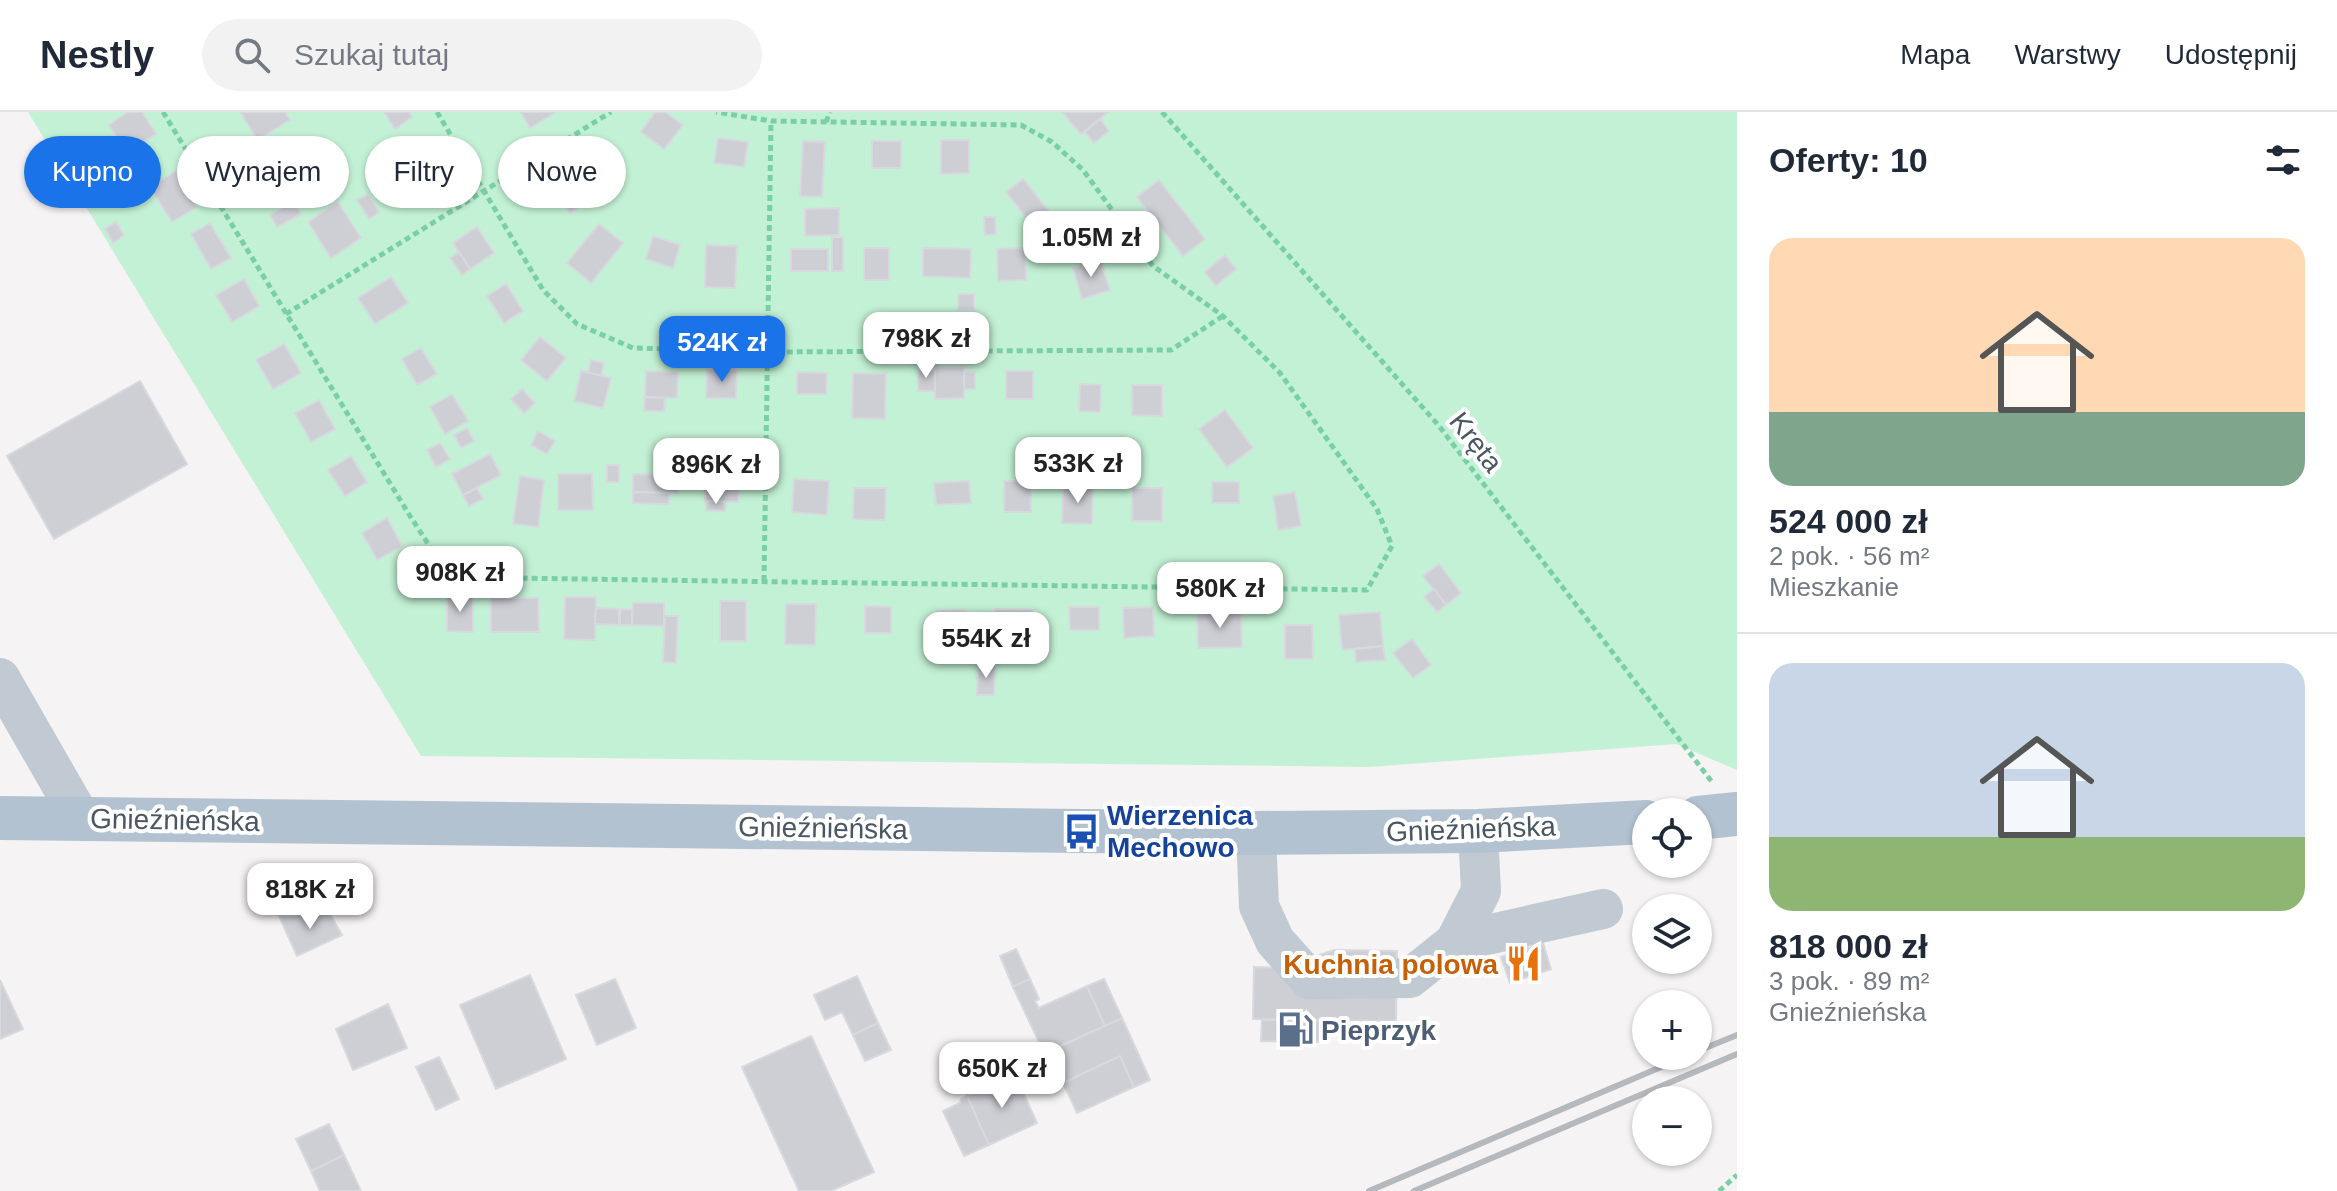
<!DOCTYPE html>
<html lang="pl">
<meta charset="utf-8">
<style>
body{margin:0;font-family:Arial,sans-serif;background:#f2f2f3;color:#1f2937;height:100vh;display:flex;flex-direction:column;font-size:30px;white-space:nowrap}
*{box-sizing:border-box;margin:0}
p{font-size:26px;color:#747a83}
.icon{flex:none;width:44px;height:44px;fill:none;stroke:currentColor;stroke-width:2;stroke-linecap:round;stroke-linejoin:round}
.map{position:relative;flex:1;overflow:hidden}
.details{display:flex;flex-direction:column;background:#fff;width:600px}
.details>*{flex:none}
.banner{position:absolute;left:24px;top:24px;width:760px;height:72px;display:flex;gap:16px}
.buttons{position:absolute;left:1632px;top:686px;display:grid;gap:16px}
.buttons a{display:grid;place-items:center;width:80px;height:80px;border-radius:50%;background:#fff;box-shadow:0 2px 6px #0004;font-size:40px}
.price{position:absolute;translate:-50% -68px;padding:0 18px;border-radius:16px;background:#fff;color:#222;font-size:26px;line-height:52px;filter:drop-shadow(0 2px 4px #0008)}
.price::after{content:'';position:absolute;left:50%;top:48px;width:24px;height:18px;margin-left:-12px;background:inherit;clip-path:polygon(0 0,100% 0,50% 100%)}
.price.current{background:#1a73e8;color:#fff}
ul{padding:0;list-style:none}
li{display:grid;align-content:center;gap:16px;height:424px;padding:0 32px}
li+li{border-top:2px solid #e0e1e3}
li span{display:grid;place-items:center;height:248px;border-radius:24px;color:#555}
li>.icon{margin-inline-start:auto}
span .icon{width:144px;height:144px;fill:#fffc;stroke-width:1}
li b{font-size:34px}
h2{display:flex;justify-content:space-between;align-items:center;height:96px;padding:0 32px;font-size:34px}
.tag{padding:0 28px;border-radius:36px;background:#fff;box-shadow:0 2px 6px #0004;font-size:28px;line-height:72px}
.tag.current{background:#1a73e8;color:#fff}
header{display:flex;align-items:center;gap:48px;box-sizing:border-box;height:112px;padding:0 40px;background:#fff;border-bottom:2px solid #e0e1e3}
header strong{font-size:38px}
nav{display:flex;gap:44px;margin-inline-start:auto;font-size:28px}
.search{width:560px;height:72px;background:#f2f2f3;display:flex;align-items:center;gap:20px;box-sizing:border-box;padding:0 28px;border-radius:44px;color:#747a83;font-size:30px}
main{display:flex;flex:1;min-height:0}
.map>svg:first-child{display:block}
.green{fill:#c3f1d5}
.building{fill:#cdcfd5;stroke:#d7d9de;stroke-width:2}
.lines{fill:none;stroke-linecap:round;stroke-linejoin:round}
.path{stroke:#7ad0a6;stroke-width:5;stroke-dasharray:6 4;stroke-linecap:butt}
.minor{stroke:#c1cad2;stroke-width:40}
.major{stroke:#b3c2d1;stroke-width:44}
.rail{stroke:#b5b8bd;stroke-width:6}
.labels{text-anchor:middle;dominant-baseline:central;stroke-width:8;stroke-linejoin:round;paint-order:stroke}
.street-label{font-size:28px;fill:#4a5661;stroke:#fff}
.transit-label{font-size:28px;font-weight:bold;fill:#164399;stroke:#fff;text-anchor:start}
.food-label{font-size:28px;font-weight:bold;fill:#c56008;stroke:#fff;text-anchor:end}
.service-label{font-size:28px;font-weight:bold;fill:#4e5e75;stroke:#fff;text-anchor:start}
</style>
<header>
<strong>Nestly</strong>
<div class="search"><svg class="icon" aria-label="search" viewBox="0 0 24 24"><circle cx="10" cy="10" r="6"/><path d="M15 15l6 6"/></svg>Szukaj tutaj</div>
<nav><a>Mapa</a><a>Warstwy</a><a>Udostępnij</a></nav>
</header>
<main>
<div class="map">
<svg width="1737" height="1079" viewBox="0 0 1737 1079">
<rect width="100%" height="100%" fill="#f5f3f3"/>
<polygon class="green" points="28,0 1737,0 1737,658 1676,632 1369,655 421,644"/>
<g class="building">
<polygon points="128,0 142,0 156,22 127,41 109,13"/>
<polygon points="243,0 285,0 290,8 257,28 241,1"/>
<polygon points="384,0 409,0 412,5 395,17"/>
<polygon points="521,0 553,0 554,1 530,16"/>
<polygon points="655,0 665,0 683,13 664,37 641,20"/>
<polygon points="1062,0 1108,0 1081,22"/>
<polygon points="1100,7 1109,19 1094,31 1085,20"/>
<polygon points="718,26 748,30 744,55 714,51"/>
<polygon points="941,28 969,28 969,61 941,62"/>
<polygon points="803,29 825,30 822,85 800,84"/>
<rect x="872" y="29" width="29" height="27"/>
<polygon points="436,38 451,61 406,89 392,66"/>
<polygon points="308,39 327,70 306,83 287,52"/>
<polygon points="581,42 605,78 570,101 546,64"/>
<polygon points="176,59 197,95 172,110 150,75"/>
<polygon points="1023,67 1050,100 1033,114 1006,80"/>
<polygon points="1159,68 1205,127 1183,144 1137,85"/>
<polygon points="368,82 379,100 369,107 357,88"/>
<polygon points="294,89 301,102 277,115 270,103"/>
<polygon points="338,90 361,126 331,146 308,110"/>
<polygon points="839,96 839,123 805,124 805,97"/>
<polygon points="984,105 995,105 996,122 985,123"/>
<polygon points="116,110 124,123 113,131 105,117"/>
<polygon points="210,111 231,146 211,157 191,122"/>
<polygon points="599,112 623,131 591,171 567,151"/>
<polygon points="477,115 494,141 470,157 453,131"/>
<polygon points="653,124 680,133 673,156 646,147"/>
<rect x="832" y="125" width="11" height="34"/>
<polygon points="706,133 737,134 735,176 705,175"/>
<rect x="864" y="136" width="25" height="32"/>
<polygon points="923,136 971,137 970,166 923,164"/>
<polygon points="1025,136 1026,168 998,169 997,137"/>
<rect x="791" y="137" width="37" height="22"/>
<polygon points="459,140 470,157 462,163 450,146"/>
<polygon points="1225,143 1236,157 1216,174 1205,160"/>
<polygon points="1100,148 1110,178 1082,187 1073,156"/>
<polygon points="391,165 408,191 375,212 358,186"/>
<polygon points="244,167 259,194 232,210 216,183"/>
<polygon points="506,172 523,199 504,211 487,184"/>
<rect x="958" y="182" width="16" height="16"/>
<polygon points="540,225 566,246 547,269 521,248"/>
<polygon points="284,232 301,261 273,277 256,248"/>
<polygon points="421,236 437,262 417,273 402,247"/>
<polygon points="591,248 604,251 601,264 588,261"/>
<polygon points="935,255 964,255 964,286 935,287"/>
<polygon points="707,258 737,258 736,286 706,286"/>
<rect x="918" y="258" width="17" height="21"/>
<polygon points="581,259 611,266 603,296 574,289"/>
<polygon points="646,259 678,260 677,286 645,285"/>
<rect x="1006" y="259" width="27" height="28"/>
<polygon points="797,260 827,261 826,282 797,282"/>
<rect x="964" y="260" width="11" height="17"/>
<polygon points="853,261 886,262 885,307 852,306"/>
<polygon points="140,269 187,352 54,427 7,344"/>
<polygon points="1080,272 1101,273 1100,300 1079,299"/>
<polygon points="1132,273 1162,273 1162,304 1132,303"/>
<polygon points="522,277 535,291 524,301 511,287"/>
<polygon points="452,282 468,309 445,322 430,295"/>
<polygon points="645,285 665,286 664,299 644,299"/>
<polygon points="319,288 335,317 311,330 295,301"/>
<polygon points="1225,298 1253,336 1227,355 1199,317"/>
<polygon points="467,316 474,329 461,336 454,323"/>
<polygon points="538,319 555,329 547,342 531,333"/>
<polygon points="440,331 450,347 436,355 427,338"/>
<polygon points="490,342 501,363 463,383 452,362"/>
<polygon points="351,344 367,370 345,384 328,358"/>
<rect x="607" y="353" width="12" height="17"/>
<polygon points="558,362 592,362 593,398 558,398"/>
<polygon points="633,362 679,363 678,381 633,380"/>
<polygon points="520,364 544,368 538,415 513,412"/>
<polygon points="706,366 739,367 738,390 705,389"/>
<polygon points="794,367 829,369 827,403 792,400"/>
<polygon points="969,369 971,391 936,393 934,371"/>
<rect x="1004" y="369" width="27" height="31"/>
<rect x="1212" y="370" width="27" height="21"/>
<polygon points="1063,374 1093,375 1092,412 1062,411"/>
<polygon points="477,376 483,387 469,394 463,383"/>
<polygon points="854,376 886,376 885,408 853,407"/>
<rect x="1132" y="376" width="30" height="33"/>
<polygon points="633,380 669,381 669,392 633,391"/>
<polygon points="1295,380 1301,414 1278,418 1273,384"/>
<polygon points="707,389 725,390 725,399 706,398"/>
<polygon points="387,406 402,434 377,448 362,421"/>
<polygon points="1439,452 1461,481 1446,493 1423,464"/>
<polygon points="1434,477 1446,493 1437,500 1424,485"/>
<polygon points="447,483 473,484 473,520 447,519"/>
<polygon points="565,485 596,485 595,528 564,527"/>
<polygon points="491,486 538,486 539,520 491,520"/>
<rect x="720" y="489" width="26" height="40"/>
<polygon points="633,491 664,491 664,514 632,513"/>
<polygon points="786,492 816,492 815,533 785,532"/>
<polygon points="865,494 891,495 891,521 865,521"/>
<polygon points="1069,495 1099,495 1099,518 1070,518"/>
<polygon points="1153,495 1154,524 1124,526 1123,496"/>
<polygon points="596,496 619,497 619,513 595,512"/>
<polygon points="620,497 632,498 632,513 620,513"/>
<polygon points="995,497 1032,498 1031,542 994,541"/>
<polygon points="964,498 964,518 936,518 936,499"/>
<polygon points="1380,500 1383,534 1342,538 1339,503"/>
<polygon points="1241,501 1242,535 1198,536 1197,502"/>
<polygon points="665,504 678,504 676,551 663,550"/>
<polygon points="1285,513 1312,513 1313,547 1285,547"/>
<polygon points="1412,527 1431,553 1413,566 1393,541"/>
<polygon points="1383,534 1385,548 1356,550 1355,537"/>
<polygon points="978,553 995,554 994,583 977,583"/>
<polygon points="330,802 342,823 297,844 279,804"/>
<polygon points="1543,831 1551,857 1510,871 1501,845"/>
<polygon points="1016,837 1030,867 1013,875 1000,844"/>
<polygon points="1334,838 1397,839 1396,909 1253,907 1254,855 1283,856"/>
<polygon points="530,863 566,947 496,977 460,893"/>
<polygon points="857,864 878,911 853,923 842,900 825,908 814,883"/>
<polygon points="615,867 636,916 597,933 576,883"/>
<polygon points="1030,867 1039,887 1035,889 1039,896 1087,874 1105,914 1044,941 1013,875"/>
<polygon points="1104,867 1122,906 1105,914 1087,874"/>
<polygon points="0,868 23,917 0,927"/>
<polygon points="388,892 407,936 353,958 336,917"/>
<polygon points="1122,906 1150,968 1134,975 1120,944 1063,971 1062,961 1055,945 1048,940"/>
<polygon points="1262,908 1328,908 1328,930 1261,929"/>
<polygon points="878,911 891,938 865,949 853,923"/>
<polygon points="811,924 874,1060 831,1079 799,1079 742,955"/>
<polygon points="1120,944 1134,975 1077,1001 1063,971"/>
<polygon points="439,945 459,987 436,998 416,955"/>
<polygon points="1009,952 1015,963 967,984 961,973"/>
<polygon points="1015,963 1037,1011 989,1033 967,984"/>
<polygon points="967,984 989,1033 964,1044 943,999 960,991 961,987"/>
<polygon points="329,1012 344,1043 311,1059 296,1027"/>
<polygon points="344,1043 361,1079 320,1079 311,1059"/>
</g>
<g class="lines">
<g class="path">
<polyline points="163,0 410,404 434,441 466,457 508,466 1367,478 1392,434 1377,397 1280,261 1223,204 1153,154 1083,58 1052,30 1021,13 771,9 716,0"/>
<polyline points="437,0 543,178 577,212 633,236 769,240 1171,238 1223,204"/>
<polyline points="1162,0 1439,314 1712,670"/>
<polyline points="826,10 830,0"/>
<polyline points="286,202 611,0"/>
<polyline points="764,469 771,9"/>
<polyline points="1719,1079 1737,1063"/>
</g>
<g class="minor">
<polyline points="0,566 81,707"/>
<polyline points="1256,721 1259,794 1275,829 1309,867 1410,866 1455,830 1481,779 1478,719"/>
<polyline points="1455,830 1603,797"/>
</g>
<g class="major">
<polyline points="0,706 1256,721 1478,719 1646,710"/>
<polyline points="1698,706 1737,702"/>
</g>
<g class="rail">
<polyline points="1698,939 1737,923"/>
<polyline points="1369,1079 1687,944"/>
<polyline points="1414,1079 1737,942"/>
</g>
</g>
<defs>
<symbol id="bus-bare" viewBox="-9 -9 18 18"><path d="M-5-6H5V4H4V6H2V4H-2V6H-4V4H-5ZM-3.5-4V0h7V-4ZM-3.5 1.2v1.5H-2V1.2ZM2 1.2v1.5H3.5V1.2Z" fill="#1a4fb4" stroke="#fff" stroke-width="2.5" paint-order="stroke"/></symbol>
<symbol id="restaurant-bare" viewBox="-9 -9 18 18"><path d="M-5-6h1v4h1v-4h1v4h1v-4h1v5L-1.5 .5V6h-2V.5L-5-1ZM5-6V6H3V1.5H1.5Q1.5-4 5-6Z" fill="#e8710a" stroke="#fff" stroke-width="2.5" paint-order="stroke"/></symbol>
<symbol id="fuel-bare" viewBox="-9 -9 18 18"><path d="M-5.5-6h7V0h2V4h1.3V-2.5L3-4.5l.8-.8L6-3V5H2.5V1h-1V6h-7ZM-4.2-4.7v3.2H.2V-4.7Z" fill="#5c6f8a" stroke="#fff" stroke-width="2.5" paint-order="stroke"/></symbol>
</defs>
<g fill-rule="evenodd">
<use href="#bus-bare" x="1056" y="694" width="51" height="51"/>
<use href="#restaurant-bare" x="1498" y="826" width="51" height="51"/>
<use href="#fuel-bare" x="1270" y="892" width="51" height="51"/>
</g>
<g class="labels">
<g class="street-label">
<text transform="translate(1476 330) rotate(52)">Kręta</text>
<text transform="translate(175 708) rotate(1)">Gnieźnieńska</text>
<text transform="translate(823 716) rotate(1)">Gnieźnieńska</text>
<text transform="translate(1471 717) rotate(-2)">Gnieźnieńska</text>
</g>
<g class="transit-label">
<text x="1107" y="703">Wierzenica<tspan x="1107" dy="32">Mechowo</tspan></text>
</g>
<g class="food-label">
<text x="1498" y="852">Kuchnia polowa</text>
</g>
<g class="service-label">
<text x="1321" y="918">Pieprzyk</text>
</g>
</g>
</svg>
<div class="buttons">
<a><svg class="icon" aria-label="locate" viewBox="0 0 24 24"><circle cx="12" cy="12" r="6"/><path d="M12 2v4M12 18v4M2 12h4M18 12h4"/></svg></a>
<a><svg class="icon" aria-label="layers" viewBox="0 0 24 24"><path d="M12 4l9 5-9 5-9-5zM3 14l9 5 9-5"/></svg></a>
<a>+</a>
<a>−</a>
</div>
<b class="price" style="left:1091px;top:167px">1.05M zł</b>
<b class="price" style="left:926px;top:268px">798K zł</b>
<b class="price current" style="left:722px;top:272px">524K zł</b>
<b class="price" style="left:1078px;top:393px">533K zł</b>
<b class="price" style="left:716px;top:394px">896K zł</b>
<b class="price" style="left:460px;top:502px">908K zł</b>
<b class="price" style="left:1220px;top:518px">580K zł</b>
<b class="price" style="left:986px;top:568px">554K zł</b>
<b class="price" style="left:310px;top:819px">818K zł</b>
<b class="price" style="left:1002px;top:998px">650K zł</b>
<div class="banner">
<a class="tag current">Kupno</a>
<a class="tag">Wynajem</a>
<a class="tag">Filtry</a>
<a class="tag">Nowe</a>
</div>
</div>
<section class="details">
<h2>Oferty: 10<svg class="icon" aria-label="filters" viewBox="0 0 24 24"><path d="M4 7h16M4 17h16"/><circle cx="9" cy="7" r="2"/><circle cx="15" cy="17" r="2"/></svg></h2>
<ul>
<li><span style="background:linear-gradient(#ffd9b3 70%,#7fa58c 0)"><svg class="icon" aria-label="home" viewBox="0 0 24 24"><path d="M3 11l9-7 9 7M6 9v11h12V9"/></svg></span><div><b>524 000 zł</b><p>2 pok. · 56 m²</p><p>Mieszkanie</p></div></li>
<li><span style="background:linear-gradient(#c9d6e8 70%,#8fb573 0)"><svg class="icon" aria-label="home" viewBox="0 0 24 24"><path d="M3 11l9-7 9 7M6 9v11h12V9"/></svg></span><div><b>818 000 zł</b><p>3 pok. · 89 m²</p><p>Gnieźnieńska</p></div></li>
</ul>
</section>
</main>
